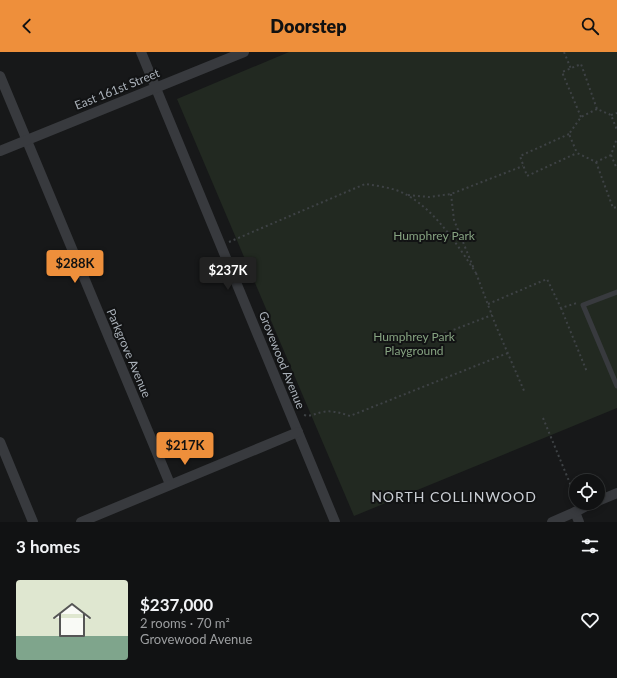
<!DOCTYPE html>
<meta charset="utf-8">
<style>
body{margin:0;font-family:Lato,sans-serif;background:#1a1b1c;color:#f1f3f6;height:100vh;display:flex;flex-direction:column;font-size:15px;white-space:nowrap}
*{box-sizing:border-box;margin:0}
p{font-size:13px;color:#9c9ea0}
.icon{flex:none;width:22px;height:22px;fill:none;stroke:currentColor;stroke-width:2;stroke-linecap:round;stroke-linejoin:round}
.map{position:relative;height:470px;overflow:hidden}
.panel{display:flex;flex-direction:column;background:#111213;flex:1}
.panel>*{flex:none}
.buttons{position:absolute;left:569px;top:422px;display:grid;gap:8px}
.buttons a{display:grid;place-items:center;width:36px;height:36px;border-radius:50%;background:#111213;box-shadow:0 2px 6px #0003,0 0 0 1px #303233;font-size:20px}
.price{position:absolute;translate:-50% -34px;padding:0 9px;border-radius:4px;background:#ee8f3b;color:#111;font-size:13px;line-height:26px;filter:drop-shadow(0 1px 2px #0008)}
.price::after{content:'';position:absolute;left:50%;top:24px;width:12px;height:9px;margin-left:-6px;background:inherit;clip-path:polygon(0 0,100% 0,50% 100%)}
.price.active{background:#222;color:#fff}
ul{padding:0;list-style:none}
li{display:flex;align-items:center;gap:12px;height:100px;padding:0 16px}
li span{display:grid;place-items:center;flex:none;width:112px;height:80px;border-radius:4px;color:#555}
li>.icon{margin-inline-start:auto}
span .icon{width:48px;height:48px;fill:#fffc;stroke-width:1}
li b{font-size:17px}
h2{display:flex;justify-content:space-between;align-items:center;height:48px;padding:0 16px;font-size:17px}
header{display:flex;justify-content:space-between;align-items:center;height:52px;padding:0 16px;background:#ee8f3b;color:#111;font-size:18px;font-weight:800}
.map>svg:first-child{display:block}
.green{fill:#222921}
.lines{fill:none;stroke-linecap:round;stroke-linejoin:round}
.path{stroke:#3e4245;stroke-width:2;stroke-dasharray:2 3;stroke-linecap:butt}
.lane{stroke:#383a3e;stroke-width:5}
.street{stroke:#383a3e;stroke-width:10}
.labels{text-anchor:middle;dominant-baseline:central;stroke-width:4;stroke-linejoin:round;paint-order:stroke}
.street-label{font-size:12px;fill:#aab1b9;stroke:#121314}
.park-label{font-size:12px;fill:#86a381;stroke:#121314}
.quarter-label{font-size:14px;letter-spacing:1px;fill:#cbcfd5;stroke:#121314}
</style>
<header><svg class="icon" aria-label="back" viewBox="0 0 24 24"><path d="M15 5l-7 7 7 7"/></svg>Doorstep<svg class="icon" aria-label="search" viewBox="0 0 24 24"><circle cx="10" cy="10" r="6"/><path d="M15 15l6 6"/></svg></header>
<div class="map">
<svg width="617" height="470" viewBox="0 0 617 470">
<rect width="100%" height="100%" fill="#171819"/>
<polygon class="green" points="289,0 617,0 617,356 354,464 177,47"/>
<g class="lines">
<g class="path">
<polyline points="564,0 571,17"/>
<polyline points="597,57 581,65 569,82 577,101 596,110 611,103 617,86"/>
<polyline points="611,63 617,61"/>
<polyline points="581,65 562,20 581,12 597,57 611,63 617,78"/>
<polyline points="569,82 520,104 527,124 577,101"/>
<polyline points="611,103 617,117"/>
<polyline points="596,110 613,156 617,155"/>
<polyline points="451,142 454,168 474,217"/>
<polyline points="408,143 429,145 451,142 523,114"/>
<path d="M229,190L365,132C379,134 395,136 407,143C437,160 458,194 476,221"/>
<polyline points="476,221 496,274 525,341"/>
<polyline points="488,252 547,227 561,256 577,251"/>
<polyline points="561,256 587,320"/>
<polyline points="435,285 492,263"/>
<path d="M304,363C312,365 315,361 323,360C332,358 341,361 350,364L508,301"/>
<polyline points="543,366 576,446"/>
</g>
<polyline class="lane" points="617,240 583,253 617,334"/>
<g class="street">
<polyline points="141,0 335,470"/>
<polyline points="0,24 170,432"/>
<polyline points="0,99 244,0"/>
<polyline points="0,390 33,470"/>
<polyline points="598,449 617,441"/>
<polyline points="575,460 579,470"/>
<polyline points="81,470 298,380"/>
<polyline points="552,470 575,460 592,451"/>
</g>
</g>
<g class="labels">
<g class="street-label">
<text transform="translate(117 37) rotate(-22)">East 161st Street</text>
<text transform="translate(129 301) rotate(67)">Parkgrove Avenue</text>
<text transform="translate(282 308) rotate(68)">Grovewood Avenue</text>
</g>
<g class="park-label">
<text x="434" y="183">Humphrey Park</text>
<text x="414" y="284">Humphrey Park<tspan x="414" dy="14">Playground</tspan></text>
</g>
<g class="quarter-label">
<text x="454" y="444">NORTH COLLINWOOD</text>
</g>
</g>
</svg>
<div class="buttons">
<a><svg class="icon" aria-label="locate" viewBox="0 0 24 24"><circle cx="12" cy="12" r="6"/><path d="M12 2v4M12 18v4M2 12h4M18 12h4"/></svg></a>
</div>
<b class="price" style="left:75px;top:232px">$288K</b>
<b class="price active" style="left:228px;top:239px">$237K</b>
<b class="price" style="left:185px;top:414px">$217K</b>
</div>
<section class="panel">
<h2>3 homes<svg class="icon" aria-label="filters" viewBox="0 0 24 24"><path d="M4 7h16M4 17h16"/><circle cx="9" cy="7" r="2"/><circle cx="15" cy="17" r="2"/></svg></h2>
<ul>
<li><span style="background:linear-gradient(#dfe7d0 70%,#7fa58c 0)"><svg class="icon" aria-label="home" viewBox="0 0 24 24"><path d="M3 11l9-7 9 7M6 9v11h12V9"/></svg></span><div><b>$237,000</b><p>2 rooms · 70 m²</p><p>Grovewood Avenue</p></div><svg class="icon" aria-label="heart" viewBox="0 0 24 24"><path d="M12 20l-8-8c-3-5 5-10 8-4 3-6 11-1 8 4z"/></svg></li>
</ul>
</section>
